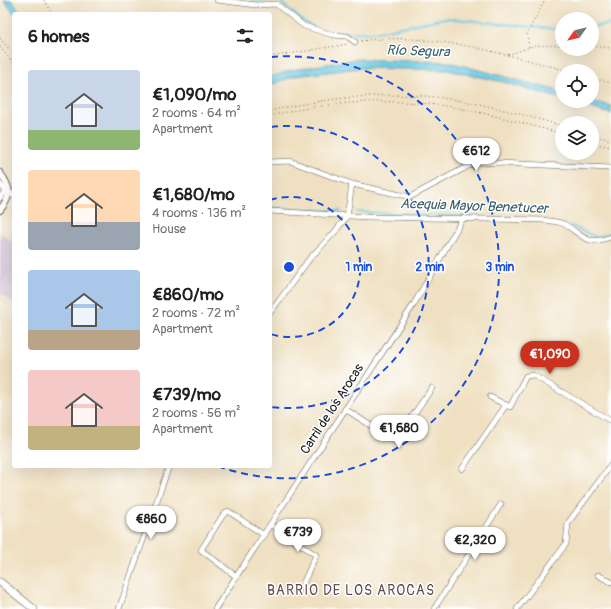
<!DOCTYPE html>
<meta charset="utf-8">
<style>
body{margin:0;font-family:Pangolin,sans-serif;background:#f6f6f6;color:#202124;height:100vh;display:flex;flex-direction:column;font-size:15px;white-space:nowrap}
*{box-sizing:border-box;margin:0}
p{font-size:13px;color:#757577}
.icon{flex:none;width:22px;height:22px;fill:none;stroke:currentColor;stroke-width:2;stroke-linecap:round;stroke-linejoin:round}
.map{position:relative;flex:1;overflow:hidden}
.details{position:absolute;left:12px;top:12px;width:260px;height:456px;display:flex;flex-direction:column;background:#fff;border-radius:4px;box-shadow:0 4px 16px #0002}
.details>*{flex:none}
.needle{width:26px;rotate:236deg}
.controls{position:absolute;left:555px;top:12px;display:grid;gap:8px}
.controls a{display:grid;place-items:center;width:44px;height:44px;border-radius:50%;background:#fff;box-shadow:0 4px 16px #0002;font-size:20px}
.price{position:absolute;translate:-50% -34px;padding:0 9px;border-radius:14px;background:#fff;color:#222;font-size:13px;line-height:26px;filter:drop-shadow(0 1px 2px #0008)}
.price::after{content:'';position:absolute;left:50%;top:24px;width:12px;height:9px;margin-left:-6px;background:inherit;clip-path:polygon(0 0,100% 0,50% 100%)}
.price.active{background:#c8321e;color:#fff}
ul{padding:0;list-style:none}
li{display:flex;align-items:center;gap:12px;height:100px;padding:0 16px}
li span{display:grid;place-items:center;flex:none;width:112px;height:80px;border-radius:4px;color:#555}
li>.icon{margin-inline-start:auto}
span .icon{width:48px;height:48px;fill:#fffc;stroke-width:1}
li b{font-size:17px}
h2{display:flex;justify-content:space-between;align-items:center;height:48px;padding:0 16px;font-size:17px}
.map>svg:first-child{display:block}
.industrial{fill:#cebed2}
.water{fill:#63c7e1;stroke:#40727e}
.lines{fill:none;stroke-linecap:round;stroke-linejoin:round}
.stream{stroke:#63c7e1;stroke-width:2}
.minor-casing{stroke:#666156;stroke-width:6}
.tertiary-casing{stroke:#666156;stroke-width:8}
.secondary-casing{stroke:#666156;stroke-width:8}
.path{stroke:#666156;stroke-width:1;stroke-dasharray:1 3;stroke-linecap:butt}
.minor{stroke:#fff;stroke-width:5}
.tertiary{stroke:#fff;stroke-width:6}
.secondary{stroke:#fff;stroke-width:7}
.ring{fill:none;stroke:#1d4ed8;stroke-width:2;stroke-dasharray:7 5}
.labels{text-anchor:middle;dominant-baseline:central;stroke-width:3;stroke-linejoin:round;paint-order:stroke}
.street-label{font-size:13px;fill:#1c1c1c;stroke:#fff}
.water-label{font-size:14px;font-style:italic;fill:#38606b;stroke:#fff}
.neighbourhood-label{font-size:14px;letter-spacing:1px;fill:#5c4c52;stroke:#fff}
.centre{fill:#1d4ed8;stroke:#fff;stroke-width:2}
.ring-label{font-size:12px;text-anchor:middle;font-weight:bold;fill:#1d4ed8;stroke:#fff;stroke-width:3;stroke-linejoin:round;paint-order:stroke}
</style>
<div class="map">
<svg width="611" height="609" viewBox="0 0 611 609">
<rect width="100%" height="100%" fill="#fff"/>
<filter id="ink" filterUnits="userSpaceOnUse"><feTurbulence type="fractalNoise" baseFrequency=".025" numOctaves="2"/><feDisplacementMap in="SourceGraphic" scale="8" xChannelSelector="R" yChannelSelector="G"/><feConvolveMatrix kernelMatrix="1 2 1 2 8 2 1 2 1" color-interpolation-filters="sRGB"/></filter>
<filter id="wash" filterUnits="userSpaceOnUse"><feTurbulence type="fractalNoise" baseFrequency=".012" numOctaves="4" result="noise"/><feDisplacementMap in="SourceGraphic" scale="16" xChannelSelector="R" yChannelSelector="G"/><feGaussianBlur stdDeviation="0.9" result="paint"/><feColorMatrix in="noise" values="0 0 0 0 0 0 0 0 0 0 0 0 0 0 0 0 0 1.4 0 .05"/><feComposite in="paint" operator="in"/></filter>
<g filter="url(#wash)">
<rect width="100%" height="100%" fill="#efe0c1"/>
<polygon class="industrial" points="0,233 14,243 14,303 2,294 0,295"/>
<g class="water">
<polygon points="4,0 11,0 22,14 14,14"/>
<polygon points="357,59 449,62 562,92 562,99 503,82 448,70 359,68 295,76 270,85 270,77 292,70"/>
<polygon points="567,101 592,101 611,106 611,114"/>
</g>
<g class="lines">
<g class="stream">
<polyline points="278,0 304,22 314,27"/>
<polyline points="251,2 268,0"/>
<polyline points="592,27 611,24"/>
<polyline points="337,33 377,32 446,18 562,30"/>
<polyline points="270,208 341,211"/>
<polyline points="357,212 482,217"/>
<polyline points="571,226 596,237 611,233"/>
</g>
</g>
</g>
<g filter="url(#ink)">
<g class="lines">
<defs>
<g id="minor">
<polyline points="217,0 256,5 276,4 304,26 333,35 347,36 355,42"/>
<polyline points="270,162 290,161 352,184 410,197 476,162 611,168"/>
<polyline points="0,184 5,191 0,198"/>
<polyline points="9,192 14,196"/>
<path d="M270,211L367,217L542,220C549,221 558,221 564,224C585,236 584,246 611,237"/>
<polyline points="270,313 310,258 334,233 347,216 352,184"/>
<polyline points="490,397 510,407 526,376 533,375 611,421"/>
<polyline points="345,409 395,441 432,388"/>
<polyline points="462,469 506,405"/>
<polyline points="271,525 316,555 301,588"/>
<polyline points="598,575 611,582"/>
<polyline points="237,577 201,550 223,515 228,511 264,535"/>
<polyline points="119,609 169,466"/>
<polyline points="215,609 414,304 463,218"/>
<polyline points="434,609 501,504"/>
<polyline points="517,609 566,544 568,523 611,465"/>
</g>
<path id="tertiary" d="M0,173C11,188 12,195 0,210"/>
<polyline id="secondary" points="0,582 34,609"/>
</defs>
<use href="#minor" class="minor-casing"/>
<use href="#tertiary" class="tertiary-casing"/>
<use href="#secondary" class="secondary-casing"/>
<g class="path">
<polyline points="44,0 52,14"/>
<polyline points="0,38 14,55"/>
<path d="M361,41C426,31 506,54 568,71"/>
<polyline points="592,46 611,48"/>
<polyline points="0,47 14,64"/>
<polyline points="529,47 527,34 545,0"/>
<polyline points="508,55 533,46 562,45"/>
<polyline points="270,57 348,44"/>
<polyline points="592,78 611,83"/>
<path d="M270,111C320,99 373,93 425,96C471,100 518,113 562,126"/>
<path d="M270,116C318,104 369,99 419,103C467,107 516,121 562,134"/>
<polyline points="592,135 611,140"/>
<polyline points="592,143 611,147"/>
</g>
<use href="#minor" class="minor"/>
<use href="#tertiary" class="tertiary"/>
<use href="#secondary" class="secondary"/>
</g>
</g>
<g class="ring">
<path d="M270 200A70 70 0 1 1 270 334"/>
<path d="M271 127A141 141 0 1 1 271 407"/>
<path d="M271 57A211 211 0 1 1 220 467"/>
</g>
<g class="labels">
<g class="street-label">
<text transform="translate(332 409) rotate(-57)">Carril de los Arocas</text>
</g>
<g class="water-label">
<text transform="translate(418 51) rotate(2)">Río Segura</text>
<text transform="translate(474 206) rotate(2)">Acequia Mayor Benetucer</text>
</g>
<g class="neighbourhood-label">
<text x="351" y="590">BARRIO DE LOS AROCAS</text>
</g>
</g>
<circle cx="289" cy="267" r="6" class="centre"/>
<g class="ring-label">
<text x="359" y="271">1 min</text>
<text x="430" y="271">2 min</text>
<text x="500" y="271">3 min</text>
</g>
</svg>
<div class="controls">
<a><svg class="needle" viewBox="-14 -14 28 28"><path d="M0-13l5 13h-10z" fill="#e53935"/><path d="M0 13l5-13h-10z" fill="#757577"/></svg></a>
<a><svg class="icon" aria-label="locate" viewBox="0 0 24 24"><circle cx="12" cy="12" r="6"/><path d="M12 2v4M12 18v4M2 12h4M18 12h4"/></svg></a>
<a><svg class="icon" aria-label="layers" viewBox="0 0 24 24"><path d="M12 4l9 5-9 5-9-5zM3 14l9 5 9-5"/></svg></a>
</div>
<b class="price" style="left:476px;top:172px">€612</b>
<b class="price active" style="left:550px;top:375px">€1,090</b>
<b class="price" style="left:399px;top:449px">€1,680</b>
<b class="price" style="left:151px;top:540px">€860</b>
<b class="price" style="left:298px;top:553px">€739</b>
<b class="price" style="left:475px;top:561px">€2,320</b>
<section class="details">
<h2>6 homes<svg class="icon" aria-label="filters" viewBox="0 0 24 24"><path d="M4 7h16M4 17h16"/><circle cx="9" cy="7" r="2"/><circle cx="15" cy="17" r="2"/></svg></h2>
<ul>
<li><span style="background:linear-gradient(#c9d6e8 75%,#8fb573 0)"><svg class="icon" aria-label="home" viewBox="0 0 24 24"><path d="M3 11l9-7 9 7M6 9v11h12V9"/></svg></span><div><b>€1,090/mo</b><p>2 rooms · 64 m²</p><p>Apartment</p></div></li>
<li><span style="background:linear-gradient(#ffd9b3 65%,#9aa5b1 0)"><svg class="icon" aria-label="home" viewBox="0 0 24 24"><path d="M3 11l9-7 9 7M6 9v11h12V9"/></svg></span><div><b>€1,680/mo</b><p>4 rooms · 136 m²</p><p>House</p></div></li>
<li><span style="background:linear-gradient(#a9c7e8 75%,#b9a48a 0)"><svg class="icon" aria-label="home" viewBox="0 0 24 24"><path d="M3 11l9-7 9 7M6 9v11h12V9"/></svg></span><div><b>€860/mo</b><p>2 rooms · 72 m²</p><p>Apartment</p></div></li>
<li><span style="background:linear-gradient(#f6c9c9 70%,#c2b280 0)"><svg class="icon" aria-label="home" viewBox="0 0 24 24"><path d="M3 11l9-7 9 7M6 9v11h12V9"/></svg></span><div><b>€739/mo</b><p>2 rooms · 56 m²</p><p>Apartment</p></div></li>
</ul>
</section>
</div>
